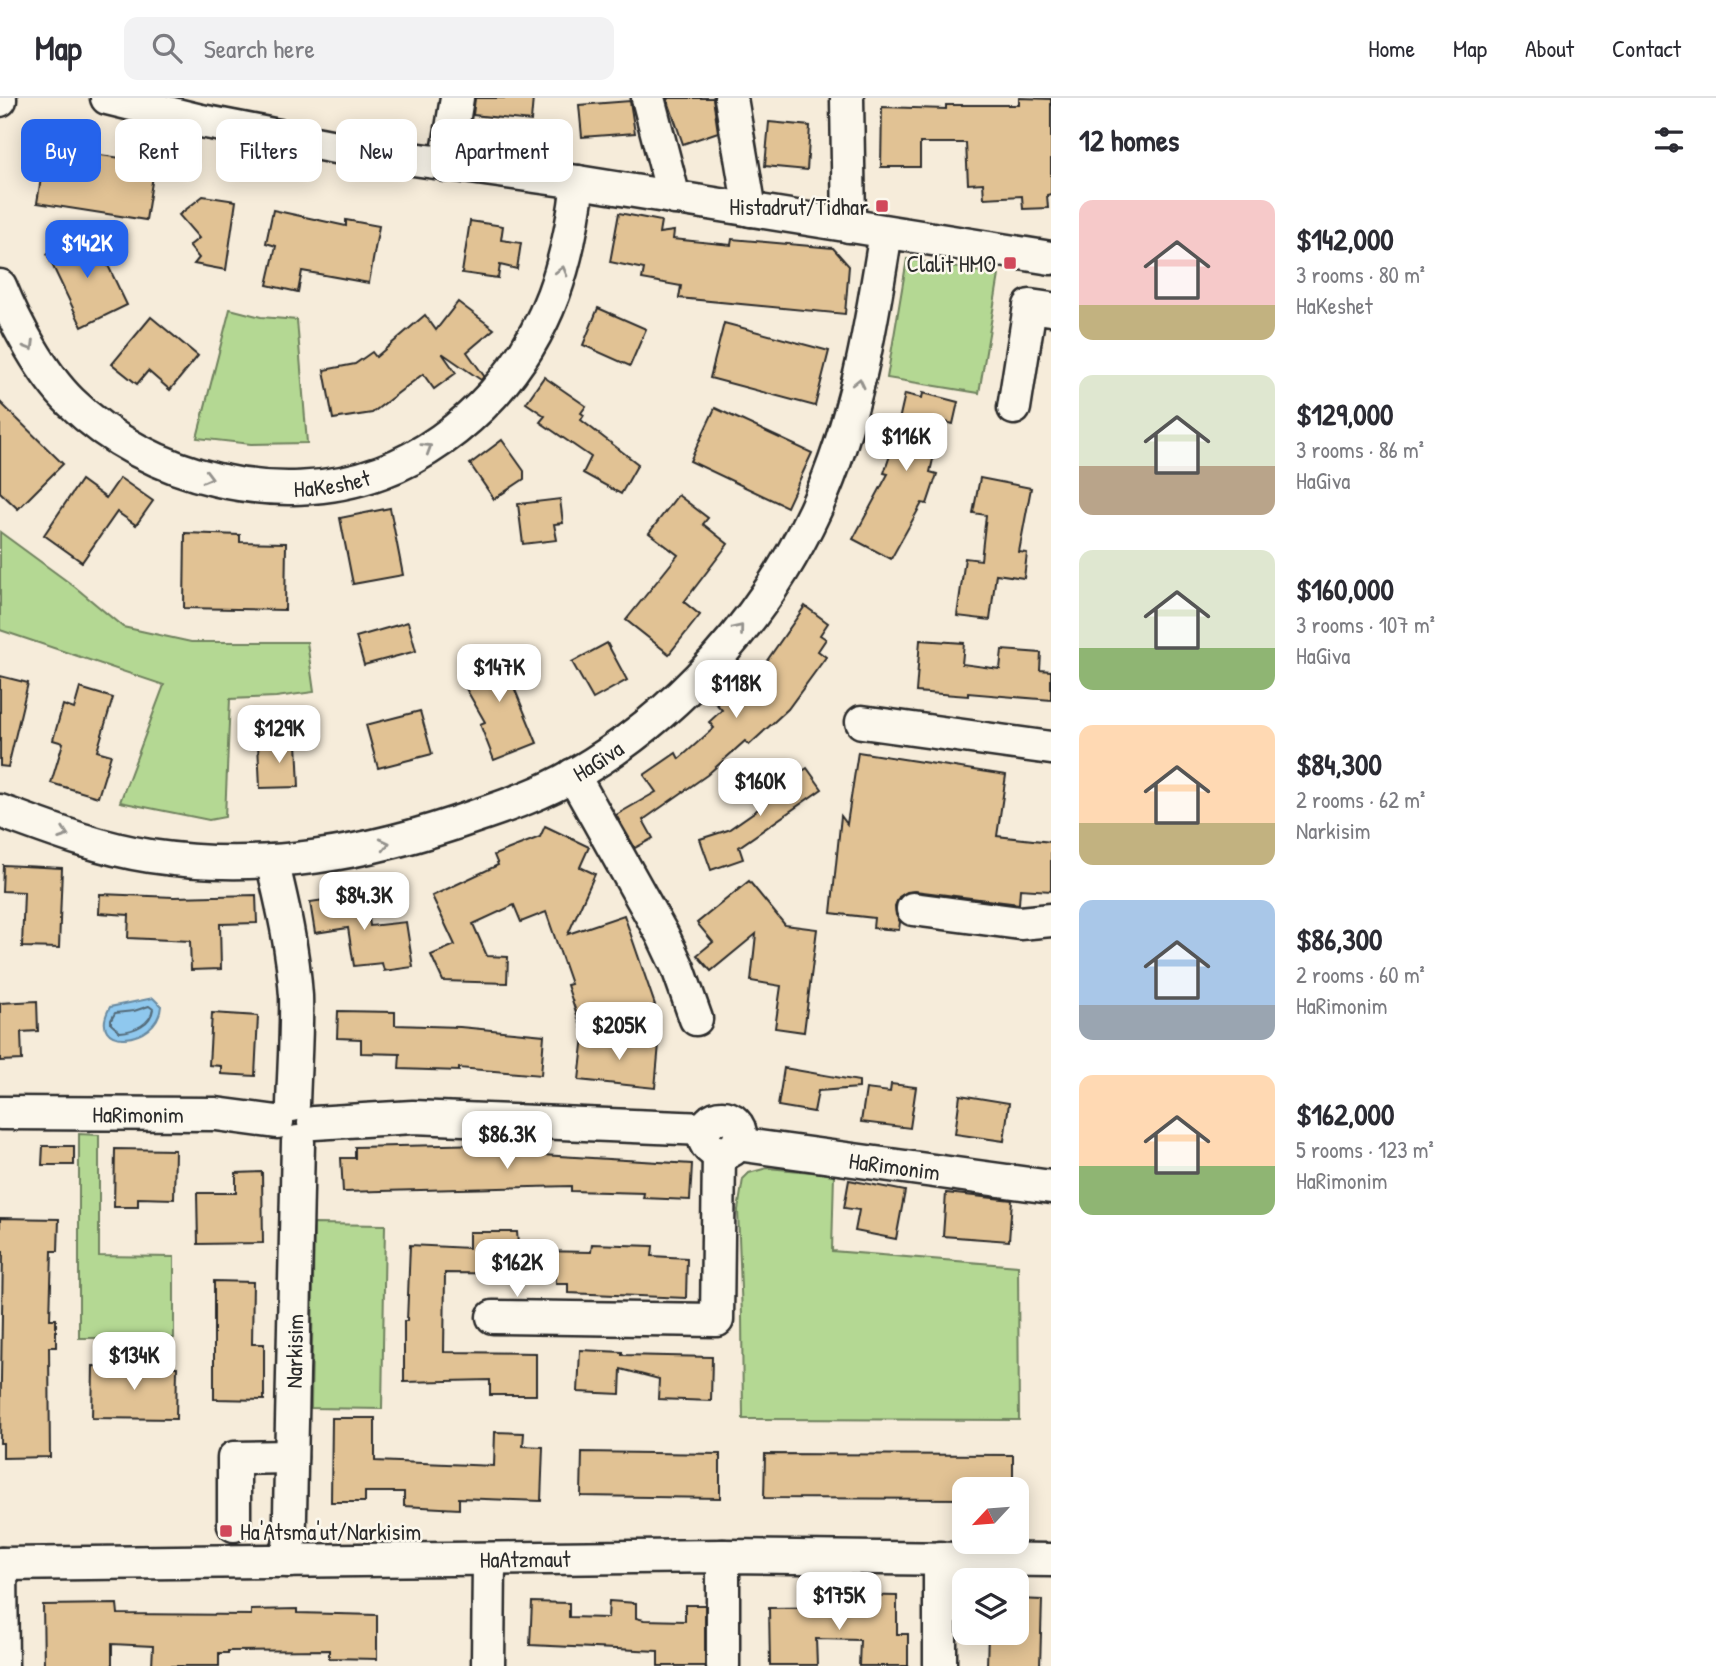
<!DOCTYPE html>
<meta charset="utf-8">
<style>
body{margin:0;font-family:"Patrick Hand",sans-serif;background:#f2f2f3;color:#2b2b33;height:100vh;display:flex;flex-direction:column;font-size:26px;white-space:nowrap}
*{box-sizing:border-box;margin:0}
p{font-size:23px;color:#7c7c81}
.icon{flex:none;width:38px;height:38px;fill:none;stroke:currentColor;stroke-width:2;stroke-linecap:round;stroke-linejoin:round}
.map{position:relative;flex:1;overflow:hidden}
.drawer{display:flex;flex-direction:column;background:#fff;width:665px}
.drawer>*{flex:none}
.top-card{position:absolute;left:21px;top:21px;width:665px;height:63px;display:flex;gap:14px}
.needle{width:46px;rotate:244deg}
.controls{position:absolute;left:952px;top:1379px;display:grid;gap:14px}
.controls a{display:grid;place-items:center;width:77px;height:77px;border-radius:14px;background:#fff;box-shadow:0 4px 18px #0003;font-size:35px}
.price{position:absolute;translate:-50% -60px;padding:0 16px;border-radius:14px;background:#fff;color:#222;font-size:23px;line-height:46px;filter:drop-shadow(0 2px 4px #0008)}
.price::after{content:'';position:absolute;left:50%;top:42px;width:21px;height:16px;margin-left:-10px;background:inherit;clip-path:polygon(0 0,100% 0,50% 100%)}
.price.active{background:#2563eb;color:#fff}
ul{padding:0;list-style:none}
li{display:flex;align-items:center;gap:21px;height:175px;padding:0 28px}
li span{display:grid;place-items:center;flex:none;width:196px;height:140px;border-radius:14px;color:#555}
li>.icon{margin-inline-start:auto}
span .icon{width:84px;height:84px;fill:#fffc;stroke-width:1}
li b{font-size:30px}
h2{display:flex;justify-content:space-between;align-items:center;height:84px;padding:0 28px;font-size:30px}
.pill{padding:0 24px;border-radius:14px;background:#fff;box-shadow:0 4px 18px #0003;font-size:24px;line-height:63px}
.pill.active{background:#2563eb;color:#fff}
header{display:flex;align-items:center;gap:42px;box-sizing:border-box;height:98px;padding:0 35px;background:#fff;border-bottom:2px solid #e1e1e2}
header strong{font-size:33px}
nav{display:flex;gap:38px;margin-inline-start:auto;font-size:24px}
.search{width:490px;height:63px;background:#f2f2f3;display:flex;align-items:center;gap:18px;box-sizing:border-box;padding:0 24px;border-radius:14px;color:#7c7c81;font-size:26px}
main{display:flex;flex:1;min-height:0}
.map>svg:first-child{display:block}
.green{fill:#b4d893;stroke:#70825f;stroke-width:2}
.water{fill:#8fc8ee;stroke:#6789a0;stroke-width:2}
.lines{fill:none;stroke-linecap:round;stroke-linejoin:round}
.shore{stroke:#536a79;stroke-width:2}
.building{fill:#e1c294;stroke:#2b2b2b;stroke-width:2}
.minor-casing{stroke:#2b2b2b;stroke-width:37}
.minor{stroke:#fbf7ec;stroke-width:32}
.oneway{stroke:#93918c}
.poi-dot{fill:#d1495b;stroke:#fbf7ec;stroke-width:2.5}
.labels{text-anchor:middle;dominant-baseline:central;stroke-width:5;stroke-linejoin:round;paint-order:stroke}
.poi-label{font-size:23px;fill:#2b2b2b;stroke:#fbf7ec;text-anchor:end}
.street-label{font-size:23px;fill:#2b2b2b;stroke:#fbf7ec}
</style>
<header>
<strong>Map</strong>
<div class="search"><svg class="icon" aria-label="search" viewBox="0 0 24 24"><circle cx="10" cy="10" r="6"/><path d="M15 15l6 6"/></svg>Search here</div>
<nav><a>Home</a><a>Map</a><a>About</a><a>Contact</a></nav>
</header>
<main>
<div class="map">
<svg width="1051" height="1568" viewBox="0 0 1051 1568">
<rect width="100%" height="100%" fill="#f6ecda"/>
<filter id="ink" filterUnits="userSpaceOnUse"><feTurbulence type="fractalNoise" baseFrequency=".0143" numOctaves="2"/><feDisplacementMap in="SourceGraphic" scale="14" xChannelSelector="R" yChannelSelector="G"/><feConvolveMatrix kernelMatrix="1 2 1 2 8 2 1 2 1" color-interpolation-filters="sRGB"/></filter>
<g filter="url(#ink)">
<g class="green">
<polygon points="907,161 999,177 979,295 887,280"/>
<polygon points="230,211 261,219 297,222 307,345 251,346 197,340"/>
<polygon points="0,434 75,489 123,529 191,544 307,544 314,594 276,599 230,601 225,719 209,722 120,704 164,587 0,532"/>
<polygon points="79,1036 99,1037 99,1158 174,1159 174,1240 79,1240"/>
<polygon points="767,1070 834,1076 832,1153 1018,1168 1019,1322 743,1321 742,1218 738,1112 743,1081 749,1075"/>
<polygon points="314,1126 385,1127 382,1311 311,1310"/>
</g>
<path class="water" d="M153,900L161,908C158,948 85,953 110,909Z"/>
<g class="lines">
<path class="shore" d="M149,908L153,911C151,926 135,933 120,934L111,926V922L115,915L134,913Z"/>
</g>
<g class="building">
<polygon points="475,0 533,0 531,23 473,17"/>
<polygon points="667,0 713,0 718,34 683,46"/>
<polygon points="1019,0 1051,1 1051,96 1047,97 1048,110 1023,111 1022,98 984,100 983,85 968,86 966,45 920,45 920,69 881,69 882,9 946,11 946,7 1019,7"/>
<polygon points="630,3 635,35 582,39 579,7"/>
<polygon points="769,24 810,28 807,72 765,68"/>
<polygon points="46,49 155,65 146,122 37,105"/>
<polygon points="203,98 236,103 226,172 194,166 199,160 189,148 199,140 179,117"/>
<polygon points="273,112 346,128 346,122 379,128 369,185 302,173 298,194 267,187 276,148 266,145"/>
<polygon points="619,115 661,123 659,135 674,133 673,141 731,147 732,141 833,150 849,168 845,216 679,200 681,188 642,181 644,171 610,164"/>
<polygon points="470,123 503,128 501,142 521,145 517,171 500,167 498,180 462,175"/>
<polygon points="92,134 127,207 82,229 47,156"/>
<polygon points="458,204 494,231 467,254 484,278 481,282 442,255 456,275 434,291 423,276 372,315 333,321 324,272 355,266 372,254 376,259 425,217 436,232"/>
<polygon points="598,210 646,231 630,268 583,247"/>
<polygon points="151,219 198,258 170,292 148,273 137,286 112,266"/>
<polygon points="724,225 829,253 815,308 710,280"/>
<polygon points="544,279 586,308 581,315 584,317 581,322 638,366 621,396 583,375 591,359 540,324 545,318 526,305"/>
<polygon points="923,295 958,304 953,326 942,323 930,374 937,376 927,406 922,405 891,461 853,441 888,376 884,375 899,331 897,331 905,296 922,300"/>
<polygon points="0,304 63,366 18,411 0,394"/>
<polygon points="715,310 812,355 787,409 690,363"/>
<polygon points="502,342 524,373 524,381 494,401 470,366"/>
<polygon points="120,380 153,403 136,427 117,414 82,464 44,437 81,382 106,400"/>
<polygon points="980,380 1031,390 1019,454 1027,455 1024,480 996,476 990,522 957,518 965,460 981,462 986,417 973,415"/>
<polygon points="678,397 708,420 703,426 728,446 684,504 700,517 669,556 626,522 678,457 649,435"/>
<polygon points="560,401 563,425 554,426 557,442 523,446 518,406"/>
<polygon points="390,410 403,477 353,486 340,420"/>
<polygon points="185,435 240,437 240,444 286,445 285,512 184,510"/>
<polygon points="805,508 828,525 820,537 826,541 818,553 826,559 788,611 749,647 745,643 707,677 643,722 653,740 635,750 616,717 656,694 644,677 676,655 679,661 714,630 709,624 722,612 711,600 730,583 743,597"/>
<polygon points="408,524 416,553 364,567 356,539"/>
<polygon points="920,542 964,545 962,566 1000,571 1002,552 1041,555 1040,572 1051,573 1051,602 968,595 968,598 916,594"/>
<polygon points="607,545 627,582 593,601 572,564"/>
<polygon points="503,549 521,582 513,587 537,645 494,662 480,626 485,624 457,575"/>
<polygon points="0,578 28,585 8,669 0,668"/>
<polygon points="80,590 113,600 97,653 111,657 98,699 51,685 63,645 53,642 63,607 74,611"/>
<polygon points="420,613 432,656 378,670 366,627"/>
<polygon points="297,644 299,689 260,690 258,645"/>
<polygon points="858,654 1006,677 997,738 1051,744 1051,793 1020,791 1019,806 915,793 907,794 899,799 895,808 896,817 900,824 899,832 873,830 874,820 831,815 841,718 847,726"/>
<polygon points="794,669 798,676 807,670 822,691 739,749 743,761 711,772 700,741 728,732 780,696 772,684"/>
<polygon points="545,728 589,749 580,769 595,776 568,836 624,817 655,907 582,932 567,887 571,886 546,814 521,824 514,807 473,826 487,858 508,859 507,885 443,883 431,857 455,847 432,798 498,767 494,757 540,739"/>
<polygon points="3,767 62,770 59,850 22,849 24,794 2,793"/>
<polygon points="749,783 785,827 817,831 804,934 775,930 781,888 751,883 756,836 711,873 697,857 713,844 697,825"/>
<polygon points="100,796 174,799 256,797 257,825 220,826 221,871 191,872 190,843 128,840 129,817 99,815"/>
<polygon points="366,796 370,828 406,824 413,869 384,873 382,865 354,868 348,830 315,835 310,804"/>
<polygon points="37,903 38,933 21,934 22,962 0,963 0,905"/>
<polygon points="338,913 395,914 395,927 460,929 544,937 541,977 459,970 459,973 399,971 400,956 361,955 361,941 337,940"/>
<polygon points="212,915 258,918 255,978 221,976 221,968 209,967"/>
<polygon points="584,938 659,946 655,990 579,982"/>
<polygon points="784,970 859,983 859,990 818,993 814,1014 778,1008"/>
<polygon points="891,986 916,989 910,1030 861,1024 866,991 890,994"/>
<polygon points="960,997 1009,1005 1004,1043 955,1036"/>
<polygon points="487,1046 487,1051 542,1050 542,1057 692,1066 690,1102 643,1100 644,1095 571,1093 571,1088 343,1094 341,1060 355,1060 355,1049"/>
<polygon points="43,1048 74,1048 74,1067 42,1067"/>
<polygon points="115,1051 175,1052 174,1101 138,1100 138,1109 114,1109"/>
<polygon points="262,1074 263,1145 198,1146 197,1095 236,1095 236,1075"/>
<polygon points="849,1082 905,1093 896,1141 855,1133 859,1112 844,1110"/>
<polygon points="946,1095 1012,1102 1009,1143 943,1138"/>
<polygon points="0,1120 59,1121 58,1153 52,1153 50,1221 56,1221 56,1249 49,1249 50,1359 3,1360 3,1345 0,1345 3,1153 0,1153"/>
<polygon points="469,1134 517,1134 518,1146 537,1146 537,1153 591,1154 592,1146 653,1148 652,1158 687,1160 686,1200 568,1195 568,1186 556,1186 556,1176 445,1175 444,1254 536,1255 536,1297 490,1297 490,1282 404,1284 404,1223 407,1223 410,1147 469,1150"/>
<polygon points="214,1183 253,1184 252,1246 264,1246 264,1302 214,1301"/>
<polygon points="580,1252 622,1254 622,1257 712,1259 711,1303 658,1301 659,1281 621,1271 620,1296 578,1294"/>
<polygon points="93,1268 177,1269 176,1321 92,1320"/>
<polygon points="332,1320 375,1320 375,1363 494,1368 495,1334 524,1335 523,1348 543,1349 541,1403 459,1400 459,1411 404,1408 404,1394 365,1394 365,1404 331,1404"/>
<polygon points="582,1354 720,1356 720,1400 581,1398"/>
<polygon points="765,1356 1013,1357 1013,1391 964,1391 964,1401 764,1400"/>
<polygon points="848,1497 897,1498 897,1536 908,1536 908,1568 859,1568 860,1542 816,1541 817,1567 770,1567 769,1510 848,1509"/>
<polygon points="1017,1501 1042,1502 1040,1568 987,1568 988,1535 1017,1535"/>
<polygon points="609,1503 636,1505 636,1520 644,1522 685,1523 685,1507 705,1507 705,1568 658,1568 658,1553 530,1547 532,1504 569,1505 569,1519 608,1520"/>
<polygon points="117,1506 118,1516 251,1517 251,1512 297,1511 297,1515 377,1517 377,1561 329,1560 329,1552 228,1553 228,1555 219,1555 219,1568 152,1568 153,1548 112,1546 112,1568 44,1568 43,1507"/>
</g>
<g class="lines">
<defs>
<g id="minor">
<polyline points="107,0 201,23 356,53 578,84 1051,160"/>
<polyline points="648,0 674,100"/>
<polyline points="731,0 750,112"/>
<polyline points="847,0 849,128"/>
<polyline points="0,2 0,0"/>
<polyline points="446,67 457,0"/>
<path id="s1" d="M0,188C15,225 42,276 71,304C148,380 279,412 381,374C423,359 463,329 493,296C549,234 569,164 578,84"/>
<polyline points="1014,310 1030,208 1051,211"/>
<polyline points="862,624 1051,650"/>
<polyline points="573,677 663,838 678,870 696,921"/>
<path id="s2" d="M0,713C49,731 98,750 150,758C263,775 369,756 476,718C509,707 543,695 574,677C677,618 765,520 815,412C856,323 871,229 886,134"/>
<path d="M272,763C283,808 293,852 296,898C297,934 294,971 293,1007"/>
<polyline points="913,811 1020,825 1051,822"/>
<path id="s3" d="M0,1015L216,1016L277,1024"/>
<circle cx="722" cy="1037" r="18"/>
<polyline points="314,1025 413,1019 705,1031"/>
<path id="s4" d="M737,1046L1051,1089"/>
<polyline points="493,1219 717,1222 719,1054"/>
<polyline points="234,1427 234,1360 291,1359"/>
<polyline points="723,1458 723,1568"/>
<path id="s5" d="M289,1463L298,1044"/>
<path id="s6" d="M0,1466L723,1458L1051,1462"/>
<polyline points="1,1466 2,1568"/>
<polyline points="488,1568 489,1462"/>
<polyline points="940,1568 940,1460"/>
</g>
</defs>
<use href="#minor" class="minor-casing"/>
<use href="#minor" class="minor"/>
</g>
<defs><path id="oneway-chevron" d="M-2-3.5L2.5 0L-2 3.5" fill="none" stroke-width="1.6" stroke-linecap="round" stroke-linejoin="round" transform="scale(1.75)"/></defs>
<g class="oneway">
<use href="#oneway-chevron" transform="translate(562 173) rotate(-75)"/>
<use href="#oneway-chevron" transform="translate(30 248) rotate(59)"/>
<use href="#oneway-chevron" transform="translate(859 285) rotate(-77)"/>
<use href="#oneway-chevron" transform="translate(427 350) rotate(-32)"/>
<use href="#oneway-chevron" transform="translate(208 379) rotate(15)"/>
<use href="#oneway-chevron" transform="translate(739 531) rotate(-51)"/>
<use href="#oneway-chevron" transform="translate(64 736) rotate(19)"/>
<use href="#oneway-chevron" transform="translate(385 746) rotate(-14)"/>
</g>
</g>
<g class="poi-dot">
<rect x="875" y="101" width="14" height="14" rx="3.5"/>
<rect x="1003" y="158" width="14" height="14" rx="3.5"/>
<rect x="219" y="1426" width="14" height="14" rx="3.5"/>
</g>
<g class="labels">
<g class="poi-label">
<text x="868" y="108">Histadrut/Tidhar</text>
<text x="996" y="165">Clalit HMO</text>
<text x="240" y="1433" text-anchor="start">Ha'Atsma'ut/Narkisim</text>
</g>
<g class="street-label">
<text stroke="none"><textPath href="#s1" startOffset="420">HaKeshet</textPath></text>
<text stroke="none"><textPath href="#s2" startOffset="623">HaGiva</textPath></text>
<text stroke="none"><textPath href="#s3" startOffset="138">HaRimonim</textPath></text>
<text stroke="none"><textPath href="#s4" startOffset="159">HaRimonim</textPath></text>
<text stroke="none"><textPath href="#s5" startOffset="210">Narkisim</textPath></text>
<text stroke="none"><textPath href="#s6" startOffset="525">HaAtzmaut</textPath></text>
</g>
</g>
</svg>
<div class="controls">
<a><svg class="needle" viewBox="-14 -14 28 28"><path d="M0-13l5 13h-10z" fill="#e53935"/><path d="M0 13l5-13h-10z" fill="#7c7c81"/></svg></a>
<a><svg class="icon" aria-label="layers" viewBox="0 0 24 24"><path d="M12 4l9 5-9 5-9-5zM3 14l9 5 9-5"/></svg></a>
</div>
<b class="price active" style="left:87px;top:182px">$142K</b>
<b class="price" style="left:906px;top:375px">$116K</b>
<b class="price" style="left:499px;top:606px">$147K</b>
<b class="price" style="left:736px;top:622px">$118K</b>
<b class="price" style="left:279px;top:667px">$129K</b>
<b class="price" style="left:760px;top:720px">$160K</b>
<b class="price" style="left:364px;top:834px">$84.3K</b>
<b class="price" style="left:619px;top:964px">$205K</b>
<b class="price" style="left:507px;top:1073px">$86.3K</b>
<b class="price" style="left:517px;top:1201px">$162K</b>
<b class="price" style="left:134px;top:1294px">$134K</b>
<b class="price" style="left:839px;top:1534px">$175K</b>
<div class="top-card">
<a class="pill active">Buy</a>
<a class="pill">Rent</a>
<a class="pill">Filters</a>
<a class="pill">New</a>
<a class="pill">Apartment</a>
</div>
</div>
<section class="drawer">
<h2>12 homes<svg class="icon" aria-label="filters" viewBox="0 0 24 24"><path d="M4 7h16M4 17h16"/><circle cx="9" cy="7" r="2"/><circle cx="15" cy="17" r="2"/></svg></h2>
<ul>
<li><span style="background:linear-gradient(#f6c9c9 75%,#c2b280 0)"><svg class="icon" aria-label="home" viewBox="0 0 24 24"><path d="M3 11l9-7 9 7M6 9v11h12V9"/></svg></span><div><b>$142,000</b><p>3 rooms · 80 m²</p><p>HaKeshet</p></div></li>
<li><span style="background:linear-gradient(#dfe7d0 65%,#b9a48a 0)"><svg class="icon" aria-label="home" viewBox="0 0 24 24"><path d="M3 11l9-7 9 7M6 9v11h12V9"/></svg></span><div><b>$129,000</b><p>3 rooms · 86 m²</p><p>HaGiva</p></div></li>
<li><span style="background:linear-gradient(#dfe7d0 70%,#8fb573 0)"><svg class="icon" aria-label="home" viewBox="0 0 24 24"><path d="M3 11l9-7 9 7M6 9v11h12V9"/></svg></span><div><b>$160,000</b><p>3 rooms · 107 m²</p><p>HaGiva</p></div></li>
<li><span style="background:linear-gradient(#ffd9b3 70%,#c2b280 0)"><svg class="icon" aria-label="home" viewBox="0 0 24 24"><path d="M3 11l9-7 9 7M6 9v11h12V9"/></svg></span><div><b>$84,300</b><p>2 rooms · 62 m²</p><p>Narkisim</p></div></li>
<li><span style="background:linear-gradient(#a9c7e8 75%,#9aa5b1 0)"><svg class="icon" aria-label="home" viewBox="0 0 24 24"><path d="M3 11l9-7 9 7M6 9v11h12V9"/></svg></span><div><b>$86,300</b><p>2 rooms · 60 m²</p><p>HaRimonim</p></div></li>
<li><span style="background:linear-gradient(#ffd9b3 65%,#8fb573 0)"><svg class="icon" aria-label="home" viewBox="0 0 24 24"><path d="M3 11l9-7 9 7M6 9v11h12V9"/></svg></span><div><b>$162,000</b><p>5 rooms · 123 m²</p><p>HaRimonim</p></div></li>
</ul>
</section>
</main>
